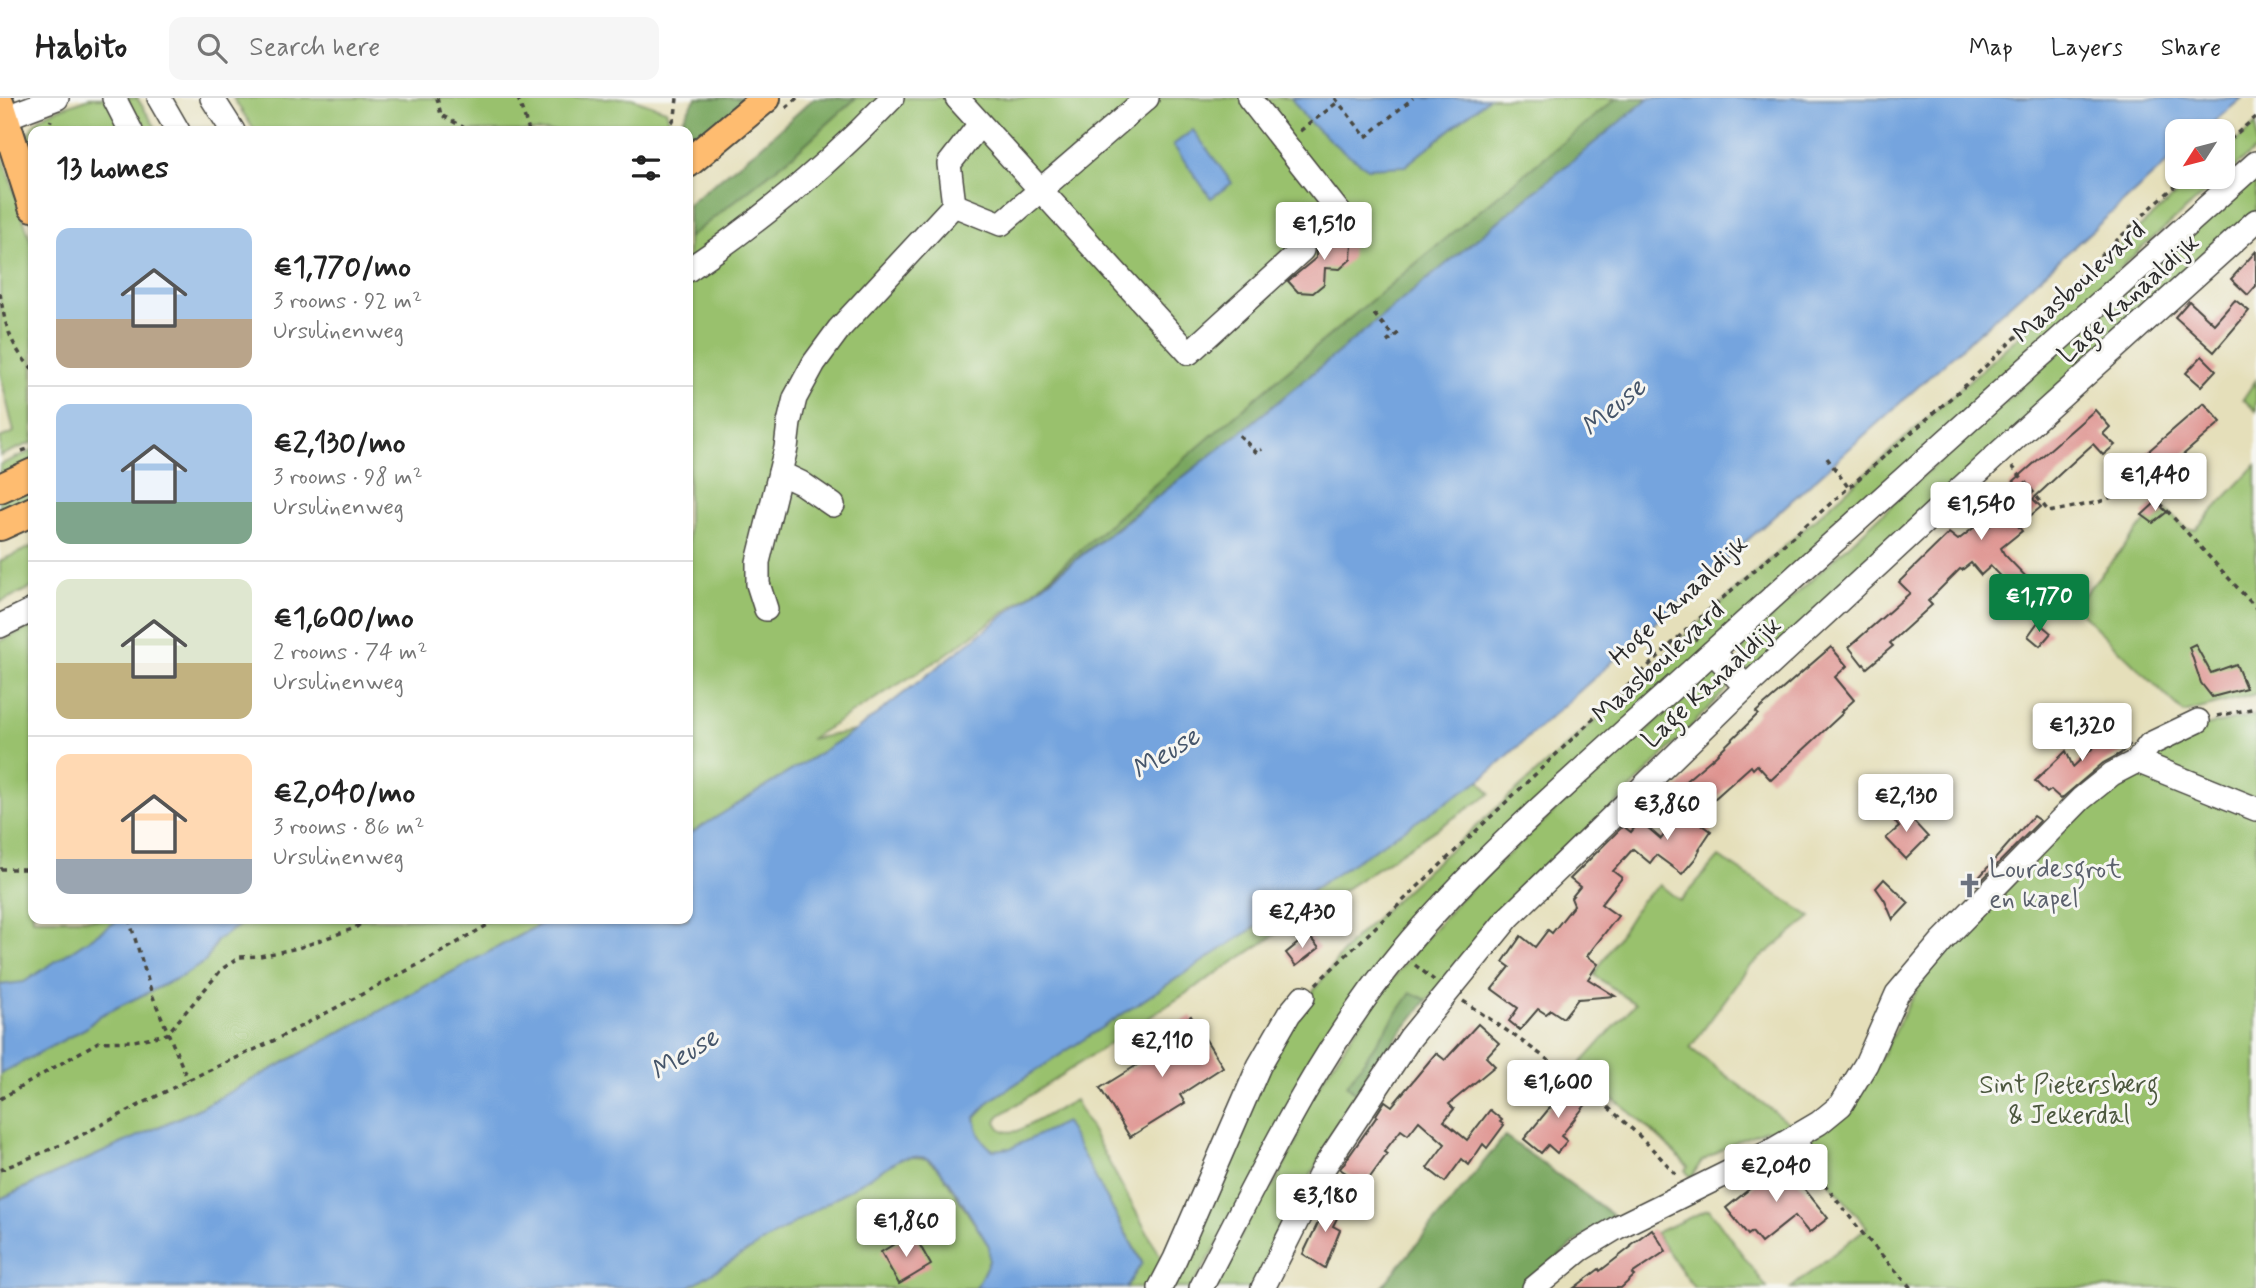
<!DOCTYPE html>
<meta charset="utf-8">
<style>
body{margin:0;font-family:Mynerve,sans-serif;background:#f6f6f6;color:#222;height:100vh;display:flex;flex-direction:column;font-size:26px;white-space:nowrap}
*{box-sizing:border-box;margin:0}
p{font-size:23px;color:#767676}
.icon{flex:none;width:38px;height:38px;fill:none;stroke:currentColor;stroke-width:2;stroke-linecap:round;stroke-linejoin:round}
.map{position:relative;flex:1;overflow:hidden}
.details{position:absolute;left:28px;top:28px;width:665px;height:798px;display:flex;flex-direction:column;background:#fff;border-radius:14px;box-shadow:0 2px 5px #0004}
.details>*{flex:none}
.needle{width:46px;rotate:234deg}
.tools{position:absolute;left:2165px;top:21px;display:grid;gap:14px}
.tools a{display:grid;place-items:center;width:70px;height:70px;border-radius:14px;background:#fff;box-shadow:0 2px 5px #0004;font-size:35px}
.price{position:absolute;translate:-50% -60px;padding:0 16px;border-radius:7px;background:#fff;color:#222;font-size:23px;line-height:46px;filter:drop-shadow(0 2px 4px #0008)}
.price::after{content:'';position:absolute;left:50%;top:42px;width:21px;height:16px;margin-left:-10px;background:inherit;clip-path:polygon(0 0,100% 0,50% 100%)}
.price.selected{background:#0b8043;color:#fff}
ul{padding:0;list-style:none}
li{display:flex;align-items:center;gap:21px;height:175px;padding:0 28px}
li+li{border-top:2px solid #e0e0e0}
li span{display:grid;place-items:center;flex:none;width:196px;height:140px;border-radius:14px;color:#555}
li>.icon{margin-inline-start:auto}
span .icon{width:84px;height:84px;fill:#fffc;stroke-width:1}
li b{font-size:30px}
h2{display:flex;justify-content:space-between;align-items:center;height:84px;padding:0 28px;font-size:30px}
header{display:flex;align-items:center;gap:42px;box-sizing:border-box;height:98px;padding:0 35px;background:#fff;border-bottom:2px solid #e0e0e0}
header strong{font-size:33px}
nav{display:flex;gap:38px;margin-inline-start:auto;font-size:24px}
.search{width:490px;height:63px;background:#f6f6f6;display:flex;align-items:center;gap:18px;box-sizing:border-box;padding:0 24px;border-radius:14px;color:#767676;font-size:26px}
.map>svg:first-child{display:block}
.green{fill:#99c16d;stroke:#62764c;stroke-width:2}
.forest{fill:#7aa760;stroke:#526946;stroke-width:2}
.water{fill:#75a4de;stroke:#506884;stroke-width:2}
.building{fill:#df9491}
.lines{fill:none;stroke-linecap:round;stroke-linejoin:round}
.minor-casing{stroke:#474640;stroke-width:26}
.major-casing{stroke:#474640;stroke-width:32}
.path{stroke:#474640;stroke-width:3.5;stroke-dasharray:5 5;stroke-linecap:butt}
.minor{stroke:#fff;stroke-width:23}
.major{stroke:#febc70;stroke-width:28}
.labels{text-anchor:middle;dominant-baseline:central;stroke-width:6;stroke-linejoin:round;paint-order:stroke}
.street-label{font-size:26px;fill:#2b2b2b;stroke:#f6f6f2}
.worship-label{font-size:26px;fill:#5b616d;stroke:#f6f6f2;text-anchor:start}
.park-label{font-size:26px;fill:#4c583f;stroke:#f6f6f2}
.water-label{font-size:28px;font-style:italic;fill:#45556a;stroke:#f6f6f2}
</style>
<header>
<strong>Habito</strong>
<div class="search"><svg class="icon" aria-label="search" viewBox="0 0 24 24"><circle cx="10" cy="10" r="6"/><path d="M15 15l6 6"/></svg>Search here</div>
<nav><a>Map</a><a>Layers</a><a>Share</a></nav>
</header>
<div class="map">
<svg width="2256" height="1190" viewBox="0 0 2256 1190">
<rect width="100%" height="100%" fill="#f6f6f2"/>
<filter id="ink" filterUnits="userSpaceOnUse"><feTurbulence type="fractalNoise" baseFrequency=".0143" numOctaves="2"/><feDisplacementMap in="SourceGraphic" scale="14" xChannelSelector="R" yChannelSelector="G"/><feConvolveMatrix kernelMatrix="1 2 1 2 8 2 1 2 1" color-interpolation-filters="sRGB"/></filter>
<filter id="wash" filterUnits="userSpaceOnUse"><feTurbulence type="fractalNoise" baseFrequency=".00686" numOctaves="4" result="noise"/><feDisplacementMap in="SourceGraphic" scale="28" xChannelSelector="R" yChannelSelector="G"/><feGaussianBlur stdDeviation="1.57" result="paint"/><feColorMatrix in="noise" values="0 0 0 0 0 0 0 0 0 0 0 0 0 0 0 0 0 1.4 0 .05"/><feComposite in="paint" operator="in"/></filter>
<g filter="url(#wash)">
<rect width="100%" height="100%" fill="#e5dfba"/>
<g class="green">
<path d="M90,0H109L125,33H33V63C31,56 27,48 28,41C31,14 69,8 90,0Z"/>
<polygon points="119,0 137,0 158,33 135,33"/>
<polygon points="233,0 631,0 666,12 669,21 658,33 255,33"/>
<polygon points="856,0 1291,0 1307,22 1405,68 1489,0 1617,0 1319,246 1122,415 1035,492 941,560 810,641 855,633 688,737 688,140 794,56"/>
<polygon points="2256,26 2256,51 2144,148 1951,330 1419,818 1191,1190 1167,1190 1267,963 1295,917 1350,845 1426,773 1626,595 1689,534 2196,79 2222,79 2223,55"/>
<polygon points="0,51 33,150 33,344 0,358 0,340 14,334 0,275"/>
<polygon points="2256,76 2256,114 1752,574 1743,569 1741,558 1745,544 1924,377"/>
<polygon points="2256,282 2256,313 2243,301"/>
<polygon points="33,352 33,365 0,380 0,367"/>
<polygon points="2256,367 2256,596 2184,615 2074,508 2146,423 2165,411 2187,431 2196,431"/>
<polygon points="33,384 33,399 0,415 0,399"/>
<polygon points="33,448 33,489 0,504 0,463"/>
<polygon points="33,528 33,821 120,821 23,885 0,887 0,543"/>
<polygon points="1713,575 1721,576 1727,581 1728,590 1427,902 1412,895 1347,987 1356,995 1342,1015 1255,1190 1214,1190 1256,1108 1275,1085 1296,1045 1307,1005 1353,935 1403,867 1461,800 1580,690"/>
<path d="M2256,617V1190H1791L1867,1129L1799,1049C1816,1035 1852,1008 1863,991C1885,959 1921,866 1953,851L1955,843L2057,729L2182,633Z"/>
<path d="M1479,682L1490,696L999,1018L996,1023C1000,1034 1007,1035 1018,1033L1075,1002L1164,1165L1151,1190H1126L1142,1164L1065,1025L1011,1050L993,1052C981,1044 977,1034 975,1019L991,1002Z"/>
<path d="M1719,759L1811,819L1749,869L1690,950L1798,1032H1766L1737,1043L1701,1064L1691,1080L1685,1072L1688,1069C1654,1032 1616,1002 1575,972L1635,906L1594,877L1641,803L1660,787L1680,803Z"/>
<polygon points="249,821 550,821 200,1010 0,1101 0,976 86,930 99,918 184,877 206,863 217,842"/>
<polygon points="914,1059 927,1061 940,1072 989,1148 989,1163 976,1190 687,1190 900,1060"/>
<polygon points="1709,1111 1767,1190 1694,1190 1655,1135"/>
</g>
<g class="forest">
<polygon points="696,0 742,0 728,21 688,52 688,33 675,33"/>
<polygon points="814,0 856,0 794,56 688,140 688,106 759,50"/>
<path d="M1617,0H1649L1236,338L1035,492C1224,323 1420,161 1617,0Z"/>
<polygon points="1411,895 1427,902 1381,959 1356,995 1347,987"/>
<path d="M1505,1038L1614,1118C1579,1139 1554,1161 1527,1190H1381Z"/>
</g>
<g class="water">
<polygon points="1291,0 1489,0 1405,68 1368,70 1339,50 1307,22"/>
<path d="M1649,0H2242L2203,33H2177V56L1483,680L991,1002L975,1019C977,1034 981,1044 993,1052L1011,1050L1065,1024L1142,1165L1126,1190H976L989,1163V1148C977,1130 944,1069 928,1061C920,1057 908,1059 900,1061L687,1190H0V1101L200,1010L550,821H688V737L855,633L1236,338Z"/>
<polygon points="1193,32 1232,85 1211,100 1173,47"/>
<polygon points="120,821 249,821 217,842 206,863 184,877 99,918 86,930 0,976 0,887 24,884"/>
</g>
<g id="blocks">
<g class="building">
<polygon points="1332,130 1338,131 1352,146 1351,161 1340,171 1325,170 1324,186 1313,195 1298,194 1288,183 1316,160 1316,144"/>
<polygon points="2256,153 2256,188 2248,197 2231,181"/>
<polygon points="2235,202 2249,213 2214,254 2175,219 2189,203 2214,226"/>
<polygon points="2202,258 2216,272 2201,288 2186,275"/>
<polygon points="2204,305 2221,324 2162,375 2145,356"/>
<polygon points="2095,312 2110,329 2103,336 2115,347 2103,357 2093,346 2062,374 2033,401 2041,409 2018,428 2022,433 2001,450 2004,456 2033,486 2020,498 1991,468 1981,477 1971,465 1962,472 1960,471 1928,503 1932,507 1890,545 1893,548 1867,570 1864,566 1863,567 1849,549 1910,495 1899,484 1949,435 1958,442 1976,428 1982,434 2020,403 2008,388"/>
<polygon points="2156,404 2167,414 2153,425 2142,417"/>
<polygon points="2038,524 2051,535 2040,548 2028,538"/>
<polygon points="2195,546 2211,575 2236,566 2246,590 2212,599 2201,585 2189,549"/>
<polygon points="1831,549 1847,568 1835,579 1854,602 1841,614 1843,615 1771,682 1757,667 1753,671 1751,668 1693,720 1711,733 1699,751 1700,752 1695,761 1682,776 1656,757 1650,765 1633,751 1613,773 1622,780 1601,806 1618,818 1587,858 1598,866 1588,881 1615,898 1578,901 1563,920 1551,912 1546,916 1538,911 1520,932 1509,923 1518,910 1492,891 1510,869 1503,864 1521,838 1535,849 1548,832 1552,835 1574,807 1571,800 1580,789 1570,781 1623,728 1631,734 1640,723 1661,741 1679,718 1663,706 1674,691 1675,692 1714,659 1758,616 1756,614"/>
<polygon points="2102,624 2130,647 2120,656 2103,665 2061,701 2051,692 2047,695 2035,683 2066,653 2073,669 2097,646 2088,637"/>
<polygon points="1904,709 1916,721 1914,724 1928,739 1906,761 1886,740 1899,729 1892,720"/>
<polygon points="2033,718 2040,723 1977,787 1974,785"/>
<polygon points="1884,781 1909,805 1893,822 1885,803 1876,790"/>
<polygon points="1308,837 1319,850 1296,868 1286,855"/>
<polygon points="1191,918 1223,969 1180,997 1185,1005 1130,1039 1100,990 1171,946 1164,935"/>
<polygon points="1478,926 1499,945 1486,959 1495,968 1449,1006 1454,1011 1444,1023 1467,1042 1490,1012 1502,1022 1500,1024 1504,1027 1487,1050 1483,1046 1469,1067 1462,1061 1445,1084 1427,1070 1445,1046 1419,1023 1408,1037 1401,1032 1384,1054 1387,1056 1368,1082 1362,1078 1358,1083 1340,1071 1377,1018 1376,1017 1385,1003 1392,1008 1436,955 1445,962"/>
<polygon points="1571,984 1591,1000 1561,1038 1567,1043 1557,1055 1548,1047 1541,1055 1524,1041"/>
<polygon points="1782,1063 1828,1120 1809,1135 1795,1118 1761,1145 1752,1134 1748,1137 1726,1110 1763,1080 1759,1075"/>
<polygon points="1331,1098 1344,1106 1333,1128 1340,1132 1325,1170 1303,1156"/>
<polygon points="1652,1131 1666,1153 1632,1176 1634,1178 1621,1190 1574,1190 1599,1171 1600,1173 1631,1149 1630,1147"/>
<polygon points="913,1135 931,1167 899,1186 881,1154"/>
</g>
</g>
</g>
<g filter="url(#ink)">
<use href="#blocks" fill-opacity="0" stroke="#474640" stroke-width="2"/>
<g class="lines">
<defs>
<g id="minor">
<polyline points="114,0 131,33"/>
<polyline points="159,0 178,33"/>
<polyline points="212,0 233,33"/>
<polyline points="957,0 1189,255 1302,152"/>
<polyline points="1249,0 1342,118"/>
<polyline points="4,20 57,0"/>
<polyline points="954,107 949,66 980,26"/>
<path d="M688,172C763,121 830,65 892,0"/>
<polyline points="780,375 801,385 833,407"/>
<polyline points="766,511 758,486 758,464 786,350 789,325 795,300 814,265 839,231 954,107 1001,126 1147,0"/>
<polyline points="0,528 33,512"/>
<polyline points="1713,554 1746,589"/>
<polyline points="2137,663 2256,711"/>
<polyline points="1795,1040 1809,1075"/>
<polyline points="1160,1190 1175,1161 1259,968 1289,916 1303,899"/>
<path d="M1201,1190C1261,1075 1317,955 1400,855C1488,749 1597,660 1698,567C1883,398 2070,232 2256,65"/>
<polyline points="1263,1190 1323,1071 1410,940 1509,819 1746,589 2001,353 2256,123"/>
<polyline points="1534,1190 1580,1152 1618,1129 1768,1055 1819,1025 1841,1007 1866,966 1897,896 1942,843 2081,701 2112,676 2137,663 2150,646 2198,623"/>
</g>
<g id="major">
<polyline points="0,6 33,109"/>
<polyline points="688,65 766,0"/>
<polyline points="0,390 33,375"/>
<polyline points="0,428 33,413"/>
</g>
</defs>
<use href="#minor" class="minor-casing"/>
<use href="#major" class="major-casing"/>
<g class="path">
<polyline points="437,0 441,17 470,33"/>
<polyline points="518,0 529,33"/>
<polyline points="1335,0 1366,39"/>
<polyline points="786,10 797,0"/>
<polyline points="47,33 51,22"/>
<polyline points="667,33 675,19 677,0"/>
<polyline points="1300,33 1338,4"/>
<polyline points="1366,39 1413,0"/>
<polyline points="2222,48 2256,19"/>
<path d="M0,195C4,224 11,251 33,271"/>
<polyline points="1374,216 1394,239"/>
<polyline points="1387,244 1401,233"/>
<polyline points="1239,337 1257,355 1262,351"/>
<polyline points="22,353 33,349"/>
<polyline points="1827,360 1848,389"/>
<polyline points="2012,368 2049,414 2099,404 2137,389 2149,393 2256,510"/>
<polyline points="1685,533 1697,542"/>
<polyline points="2217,618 2256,610"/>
<polyline points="0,771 33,771"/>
<polyline points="129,821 153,899 188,982"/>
<polyline points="1415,867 1434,882"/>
<polyline points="1316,886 1685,533 1968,285 2158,103 2186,79"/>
<path d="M1463,903C1541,955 1616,1007 1678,1079"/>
<polyline points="0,1001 98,944 134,943 167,936 222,871 240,859 260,858 298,850 355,830 367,821"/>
<polyline points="0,1072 68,1044 188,982 269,945 429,861 498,821"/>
<polyline points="1824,1086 1864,1137 1911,1190"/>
</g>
<use href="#minor" class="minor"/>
<use href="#major" class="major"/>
</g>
</g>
<defs>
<symbol id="church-bare" viewBox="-9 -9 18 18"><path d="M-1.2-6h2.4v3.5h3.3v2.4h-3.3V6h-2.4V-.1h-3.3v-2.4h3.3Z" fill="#6b7280" stroke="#f6f6f2" stroke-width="2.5" paint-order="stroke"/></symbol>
</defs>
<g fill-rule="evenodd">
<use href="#church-bare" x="1952" y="770" width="35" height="35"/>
</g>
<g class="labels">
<g class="street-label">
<text transform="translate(2080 185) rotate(-42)">Maasboulevard</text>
<text transform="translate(2129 201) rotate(-42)">Lage Kanaaldijk</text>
<text transform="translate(1679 503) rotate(-43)">Hoge Kanaaldijk</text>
<text transform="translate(1659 565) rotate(-42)">Maasboulevard</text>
<text transform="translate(1712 585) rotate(-43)">Lage Kanaaldijk</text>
</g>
<g class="worship-label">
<text x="1989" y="772">Lourdesgrot<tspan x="1989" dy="30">en kapel</tspan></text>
</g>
<g class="park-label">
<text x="2069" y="988">Sint Pietersberg<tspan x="2069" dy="30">&amp; Jekerdal</tspan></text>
</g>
<g class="water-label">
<text transform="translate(1614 310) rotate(-40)">Meuse</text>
<text transform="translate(1166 656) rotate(-32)">Meuse</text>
<text transform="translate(685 957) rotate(-32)">Meuse</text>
</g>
</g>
</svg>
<div class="tools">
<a><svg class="needle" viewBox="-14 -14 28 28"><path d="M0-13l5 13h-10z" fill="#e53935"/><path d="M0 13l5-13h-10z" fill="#767676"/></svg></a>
</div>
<b class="price" style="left:1324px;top:164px">€1,510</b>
<b class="price" style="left:2155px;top:415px">€1,440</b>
<b class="price" style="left:1981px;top:444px">€1,540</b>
<b class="price selected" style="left:2039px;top:536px">€1,770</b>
<b class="price" style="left:2082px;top:665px">€1,320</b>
<b class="price" style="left:1906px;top:736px">€2,130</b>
<b class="price" style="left:1667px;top:744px">€3,860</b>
<b class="price" style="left:1302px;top:852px">€2,430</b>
<b class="price" style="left:1162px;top:981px">€2,110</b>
<b class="price" style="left:1558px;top:1022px">€1,600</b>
<b class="price" style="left:1776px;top:1106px">€2,040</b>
<b class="price" style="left:1325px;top:1136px">€3,180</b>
<b class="price" style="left:906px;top:1161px">€1,860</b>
<section class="details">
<h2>13 homes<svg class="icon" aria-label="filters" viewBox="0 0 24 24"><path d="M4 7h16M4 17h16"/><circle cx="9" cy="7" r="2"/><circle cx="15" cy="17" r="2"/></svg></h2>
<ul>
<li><span style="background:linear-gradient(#a9c7e8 65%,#b9a48a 0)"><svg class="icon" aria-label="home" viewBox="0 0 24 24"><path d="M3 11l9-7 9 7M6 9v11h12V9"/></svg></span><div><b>€1,770/mo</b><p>3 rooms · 92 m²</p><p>Ursulinenweg</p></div></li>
<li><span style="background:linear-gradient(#a9c7e8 70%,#7fa58c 0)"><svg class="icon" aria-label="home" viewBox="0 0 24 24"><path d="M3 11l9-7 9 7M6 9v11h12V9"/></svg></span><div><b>€2,130/mo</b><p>3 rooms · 98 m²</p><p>Ursulinenweg</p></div></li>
<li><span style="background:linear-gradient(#dfe7d0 60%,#c2b280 0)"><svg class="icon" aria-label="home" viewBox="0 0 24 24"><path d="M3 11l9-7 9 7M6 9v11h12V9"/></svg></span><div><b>€1,600/mo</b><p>2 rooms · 74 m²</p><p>Ursulinenweg</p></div></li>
<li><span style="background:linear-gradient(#ffd9b3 75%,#9aa5b1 0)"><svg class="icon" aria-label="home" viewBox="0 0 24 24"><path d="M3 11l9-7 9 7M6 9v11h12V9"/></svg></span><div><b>€2,040/mo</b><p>3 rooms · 86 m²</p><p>Ursulinenweg</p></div></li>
</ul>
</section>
</div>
